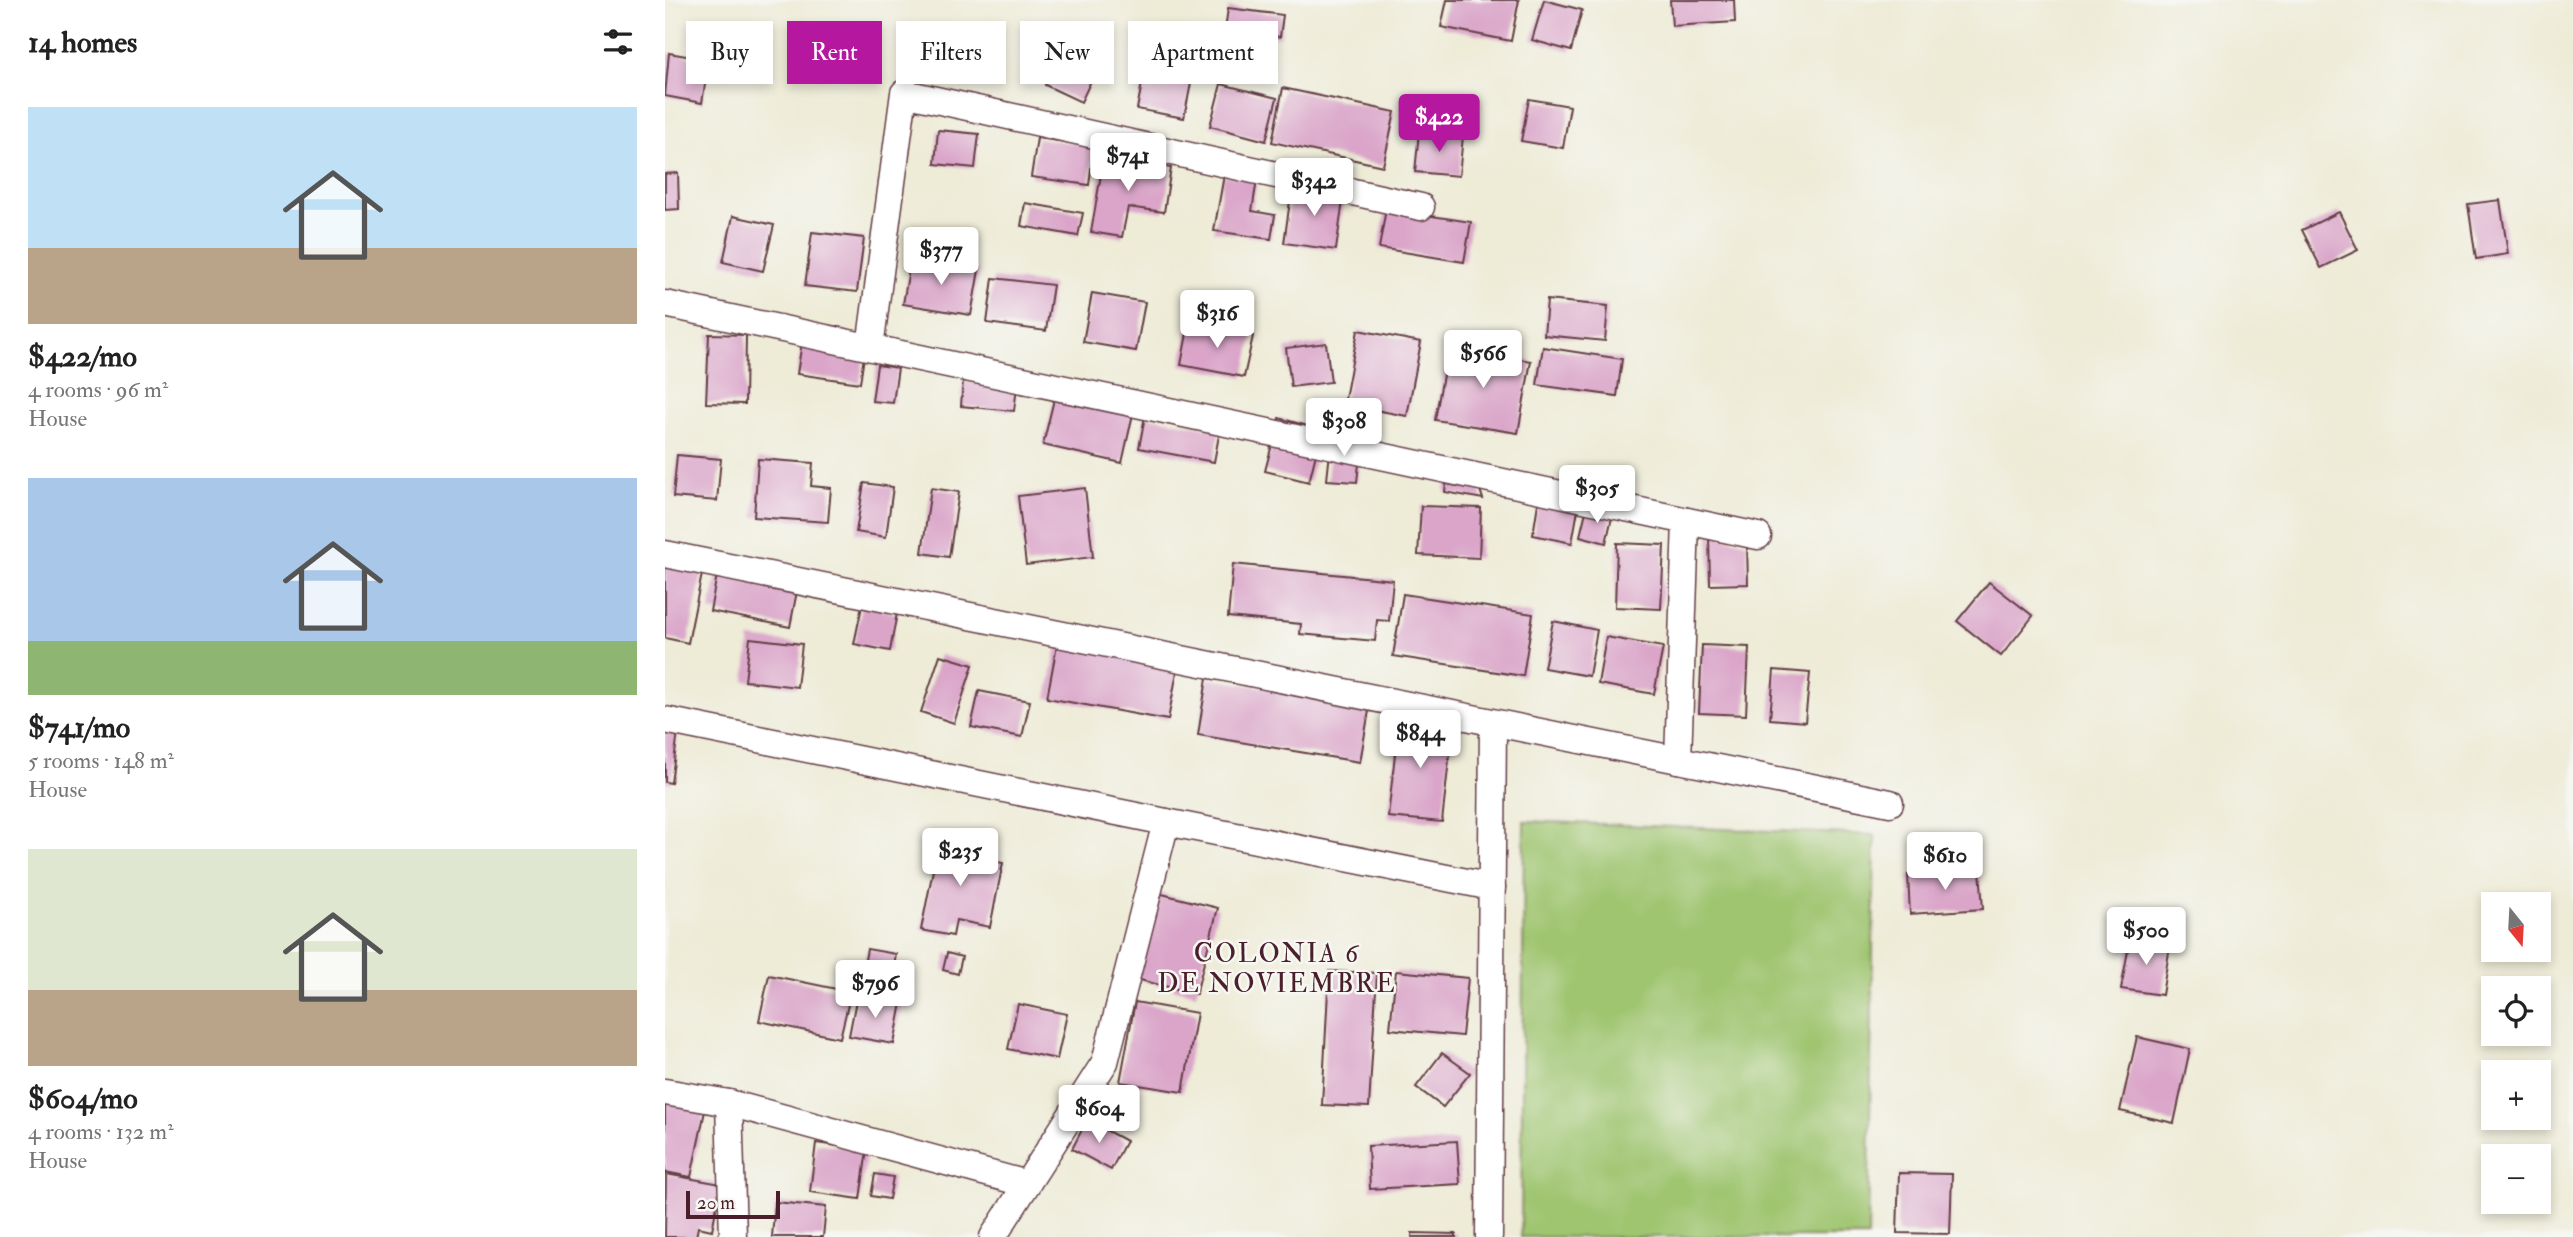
<!DOCTYPE html>
<meta charset="utf-8">
<style>
body{margin:0;font-family:"IM FELL Double Pica",serif;background:#f2f2f2;color:#222;height:100vh;display:flex;flex-direction:column;font-size:26px;white-space:nowrap}
*{box-sizing:border-box;margin:0}
p{font-size:23px;color:#767676}
.icon{flex:none;width:38px;height:38px;fill:none;stroke:currentColor;stroke-width:2;stroke-linecap:round;stroke-linejoin:round}
.map{position:relative;flex:1;overflow:hidden}
.side{display:flex;flex-direction:column;background:#fff;width:665px}
.side>*{flex:none}
.banner{position:absolute;left:21px;top:21px;width:665px;height:63px;display:flex;gap:14px}
.needle{width:46px;rotate:162deg}
.buttons{position:absolute;left:1816px;top:892px;display:grid;gap:14px}
.buttons a{display:grid;place-items:center;width:70px;height:70px;border-radius:0px;background:#fff;box-shadow:0 4px 10px #0003;font-size:35px}
.scale{position:absolute;left:21px;bottom:18px;width:94px;box-sizing:border-box;padding-left:7px;border:4px solid #4a1f2b;border-top:0;font-size:19px;line-height:24px;white-space:nowrap;color:#4a1f2b;-webkit-text-stroke:5px #f6f6f2;paint-order:stroke}
.price{position:absolute;translate:-50% -60px;padding:0 16px;border-radius:7px;background:#fff;color:#222;font-size:23px;line-height:46px;filter:drop-shadow(0 2px 4px #0008)}
.price::after{content:'';position:absolute;left:50%;top:42px;width:21px;height:16px;margin-left:-10px;background:inherit;clip-path:polygon(0 0,100% 0,50% 100%)}
.price.active{background:#b5179e;color:#fff}
ul{padding:0;list-style:none}
li{display:grid;align-content:center;gap:14px;height:371px;padding:0 28px}
li span{display:grid;place-items:center;height:217px;border-radius:0px;color:#555}
li>.icon{margin-inline-start:auto}
span .icon{width:126px;height:126px;fill:#fffc;stroke-width:1}
li b{font-size:30px}
h2{display:flex;justify-content:space-between;align-items:center;height:84px;padding:0 28px;font-size:30px}
.tag{padding:0 24px;border-radius:0px;background:#fff;box-shadow:0 4px 10px #0003;font-size:24px;line-height:63px}
.tag.active{background:#b5179e;color:#fff}
main{display:flex;flex:1;min-height:0}
.map>svg:first-child{display:block}
.garden{fill:#9fc56f;stroke:#74724d;stroke-width:2}
.building{fill:#daa5c9}
.lines{fill:none;stroke-linecap:round;stroke-linejoin:round}
.street-casing{stroke:#633e45;stroke-width:29}
.street{stroke:#fff;stroke-width:26}
.labels{text-anchor:middle;dominant-baseline:central;stroke-width:5;stroke-linejoin:round;paint-order:stroke}
.neighbourhood-label{font-size:26px;letter-spacing:2px;fill:#4a1f2b;stroke:#f6f6f2}
</style>
<main>
<section class="side">
<h2>14 homes<svg class="icon" aria-label="filters" viewBox="0 0 24 24"><path d="M4 7h16M4 17h16"/><circle cx="9" cy="7" r="2"/><circle cx="15" cy="17" r="2"/></svg></h2>
<ul>
<li><span style="background:linear-gradient(#bfe0f5 65%,#b9a48a 0)"><svg class="icon" aria-label="home" viewBox="0 0 24 24"><path d="M3 11l9-7 9 7M6 9v11h12V9"/></svg></span><div><b>$422/mo</b><p>4 rooms · 96 m²</p><p>House</p></div></li>
<li><span style="background:linear-gradient(#a9c7e8 75%,#8fb573 0)"><svg class="icon" aria-label="home" viewBox="0 0 24 24"><path d="M3 11l9-7 9 7M6 9v11h12V9"/></svg></span><div><b>$741/mo</b><p>5 rooms · 148 m²</p><p>House</p></div></li>
<li><span style="background:linear-gradient(#dfe7d0 65%,#b9a48a 0)"><svg class="icon" aria-label="home" viewBox="0 0 24 24"><path d="M3 11l9-7 9 7M6 9v11h12V9"/></svg></span><div><b>$604/mo</b><p>4 rooms · 132 m²</p><p>House</p></div></li>
</ul>
</section>
<div class="map">
<svg width="1908" height="1237" viewBox="0 0 1908 1237">
<rect width="100%" height="100%" fill="#f6f6f2"/>
<filter id="ink" filterUnits="userSpaceOnUse"><feTurbulence type="fractalNoise" baseFrequency=".0143" numOctaves="2"/><feDisplacementMap in="SourceGraphic" scale="14" xChannelSelector="R" yChannelSelector="G"/><feConvolveMatrix kernelMatrix="1 2 1 2 8 2 1 2 1" color-interpolation-filters="sRGB"/></filter>
<filter id="wash" filterUnits="userSpaceOnUse"><feTurbulence type="fractalNoise" baseFrequency=".00686" numOctaves="4" result="noise"/><feDisplacementMap in="SourceGraphic" scale="28" xChannelSelector="R" yChannelSelector="G"/><feGaussianBlur stdDeviation="1.57" result="paint"/><feColorMatrix in="noise" values="0 0 0 0 0 0 0 0 0 0 0 0 0 0 0 0 0 1.4 0 .05"/><feComposite in="paint" operator="in"/></filter>
<g filter="url(#wash)">
<rect width="100%" height="100%" fill="#eeebd7"/>
<polygon class="garden" points="859,821 1210,835 1203,1237 856,1237"/>
<g id="blocks">
<g class="building">
<polygon points="782,0 854,0 846,41 776,27"/>
<polygon points="879,0 917,10 906,51 867,40"/>
<polygon points="1005,0 1069,0 1070,22 1007,26"/>
<polygon points="563,8 618,15 615,37 560,30"/>
<polygon points="294,36 337,43 331,79 288,72"/>
<polygon points="397,50 433,66 416,102 380,85"/>
<polygon points="4,53 44,60 37,103 0,96"/>
<polygon points="479,73 526,83 519,118 472,109"/>
<polygon points="556,84 612,98 601,141 545,126"/>
<polygon points="618,88 730,112 718,166 607,142"/>
<polygon points="864,99 905,106 898,148 856,141"/>
<polygon points="273,130 314,134 310,168 270,164"/>
<polygon points="754,132 798,136 794,176 750,172"/>
<polygon points="372,138 429,146 424,185 366,177"/>
<polygon points="439,157 506,168 499,212 463,207 457,237 426,232"/>
<polygon points="13,173 14,209 0,210 0,174"/>
<polygon points="559,175 592,180 587,211 610,215 606,239 549,231"/>
<polygon points="627,187 679,193 671,250 619,243"/>
<polygon points="1835,200 1843,254 1811,259 1803,204"/>
<polygon points="360,203 418,213 413,236 356,226"/>
<polygon points="721,209 806,222 799,262 714,248"/>
<polygon points="1674,212 1693,250 1656,268 1637,230"/>
<polygon points="68,216 109,225 98,271 58,262"/>
<polygon points="147,232 199,238 192,292 140,286"/>
<polygon points="246,258 314,270 306,315 238,304"/>
<polygon points="328,278 388,285 381,331 322,323"/>
<polygon points="427,293 480,302 471,351 418,342"/>
<polygon points="882,300 943,306 940,341 879,335"/>
<polygon points="524,323 588,336 579,377 516,365"/>
<polygon points="693,330 756,342 742,416 679,404"/>
<polygon points="44,334 81,335 80,404 41,403"/>
<polygon points="137,342 200,350 195,383 132,374"/>
<polygon points="661,343 666,382 626,387 621,348"/>
<polygon points="783,347 866,361 853,433 770,420"/>
<polygon points="878,347 957,359 952,396 872,385"/>
<polygon points="212,365 233,368 228,403 207,401"/>
<polygon points="298,381 352,387 349,411 296,406"/>
<polygon points="390,395 468,414 457,463 378,445"/>
<polygon points="480,416 555,430 549,462 474,448"/>
<polygon points="614,418 657,430 644,482 600,471"/>
<polygon points="667,433 697,436 692,482 662,480"/>
<polygon points="12,455 56,459 52,501 8,497"/>
<polygon points="93,459 148,463 146,486 166,488 163,522 89,517"/>
<polygon points="199,483 228,487 221,537 191,532"/>
<polygon points="781,484 815,490 818,499 780,492"/>
<polygon points="266,488 294,492 284,557 257,553"/>
<polygon points="420,488 428,557 361,565 353,496"/>
<polygon points="874,497 914,504 907,543 868,535"/>
<polygon points="756,506 816,508 814,558 753,555"/>
<polygon points="922,507 948,513 941,543 915,536"/>
<polygon points="1044,533 1082,543 1083,584 1045,585"/>
<polygon points="952,543 999,545 996,609 950,607"/>
<polygon points="568,564 728,580 724,621 712,620 710,641 635,634 636,624 563,617"/>
<polygon points="0,567 37,574 23,643 0,638"/>
<polygon points="52,575 132,591 125,627 45,611"/>
<polygon points="1324,582 1368,616 1336,656 1292,621"/>
<polygon points="738,594 868,614 858,676 728,656"/>
<polygon points="197,606 232,613 225,651 189,644"/>
<polygon points="888,621 932,630 924,676 879,668"/>
<polygon points="941,637 998,647 989,694 933,684"/>
<polygon points="85,638 137,644 132,687 80,681"/>
<polygon points="392,645 513,666 503,720 382,698"/>
<polygon points="1037,645 1084,647 1081,715 1034,713"/>
<polygon points="275,655 308,665 289,723 256,712"/>
<polygon points="1109,670 1145,673 1140,722 1105,719"/>
<polygon points="542,678 705,705 695,762 533,735"/>
<polygon points="314,691 365,701 357,737 306,727"/>
<polygon points="734,718 788,724 777,822 723,817"/>
<polygon points="0,730 13,732 6,783 0,782"/>
<polygon points="275,835 303,840 300,856 338,863 325,927 291,920 288,936 256,930"/>
<polygon points="1315,870 1318,909 1245,914 1243,875"/>
<polygon points="493,893 553,908 531,994 471,979"/>
<polygon points="1465,939 1505,946 1497,995 1456,989"/>
<polygon points="202,949 231,954 225,992 195,987"/>
<polygon points="282,953 297,957 293,974 278,970"/>
<polygon points="664,971 712,973 704,1107 657,1105"/>
<polygon points="731,971 803,978 797,1036 725,1029"/>
<polygon points="104,975 186,992 175,1038 94,1021"/>
<polygon points="192,995 237,1003 229,1044 184,1036"/>
<polygon points="470,1002 532,1013 518,1092 455,1082"/>
<polygon points="353,1004 402,1014 392,1059 343,1049"/>
<polygon points="1472,1037 1525,1049 1509,1123 1455,1111"/>
<polygon points="777,1053 805,1073 778,1107 751,1087"/>
<polygon points="0,1098 41,1106 26,1177 0,1172"/>
<polygon points="422,1120 461,1141 446,1170 407,1149"/>
<polygon points="792,1141 795,1184 705,1189 703,1146"/>
<polygon points="151,1143 202,1150 195,1199 145,1192"/>
<polygon points="1234,1173 1287,1174 1285,1234 1232,1233"/>
<polygon points="1,1174 56,1184 47,1230 33,1227 31,1237 0,1237"/>
<polygon points="210,1174 228,1177 224,1199 206,1196"/>
<polygon points="110,1202 161,1207 158,1237 107,1237"/>
<polygon points="747,1233 791,1234 791,1237 747,1237"/>
</g>
</g>
</g>
<g filter="url(#ink)">
<use href="#blocks" fill-opacity="0" stroke="#633e45" stroke-width="2"/>
<g class="lines">
<defs>
<g id="street">
<polyline points="0,304 1093,536"/>
<polyline points="205,347 239,93 756,207"/>
<polyline points="0,554 1225,803"/>
<polyline points="0,720 501,822"/>
<polyline points="1013,760 1021,521"/>
<polyline points="0,1092 64,1103 68,1237"/>
<polyline points="64,1103 362,1184"/>
<polyline points="328,1237 440,1062 501,822 827,887"/>
<polyline points="824,1237 828,723"/>
</g>
</defs>
<use href="#street" class="street-casing"/>
<use href="#street" class="street"/>
</g>
</g>
<g class="labels">
<g class="neighbourhood-label">
<text x="612" y="954">COLONIA 6<tspan x="612" dy="30">DE NOVIEMBRE</tspan></text>
</g>
</g>
</svg>
<div class="buttons">
<a><svg class="needle" viewBox="-14 -14 28 28"><path d="M0-13l5 13h-10z" fill="#e53935"/><path d="M0 13l5-13h-10z" fill="#767676"/></svg></a>
<a><svg class="icon" aria-label="locate" viewBox="0 0 24 24"><circle cx="12" cy="12" r="6"/><path d="M12 2v4M12 18v4M2 12h4M18 12h4"/></svg></a>
<a>+</a>
<a>−</a>
</div>
<div class="scale">20 m</div>
<b class="price active" style="left:774px;top:154px">$422</b>
<b class="price" style="left:463px;top:193px">$741</b>
<b class="price" style="left:649px;top:218px">$342</b>
<b class="price" style="left:276px;top:287px">$377</b>
<b class="price" style="left:552px;top:350px">$316</b>
<b class="price" style="left:818px;top:390px">$566</b>
<b class="price" style="left:679px;top:458px">$308</b>
<b class="price" style="left:932px;top:525px">$305</b>
<b class="price" style="left:755px;top:770px">$844</b>
<b class="price" style="left:295px;top:888px">$235</b>
<b class="price" style="left:1280px;top:892px">$610</b>
<b class="price" style="left:1481px;top:967px">$500</b>
<b class="price" style="left:210px;top:1020px">$796</b>
<b class="price" style="left:434px;top:1145px">$604</b>
<div class="banner">
<a class="tag">Buy</a>
<a class="tag active">Rent</a>
<a class="tag">Filters</a>
<a class="tag">New</a>
<a class="tag">Apartment</a>
</div>
</div>
</main>
